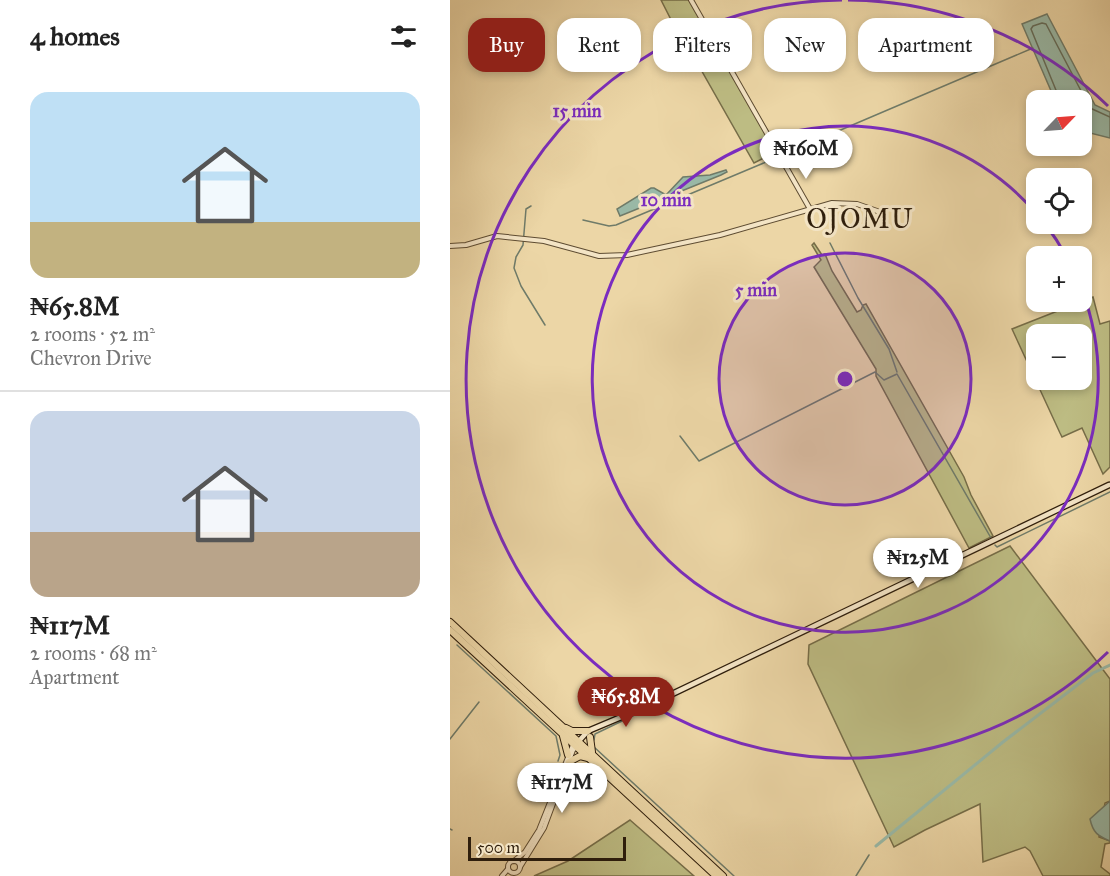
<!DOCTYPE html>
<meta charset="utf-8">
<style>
body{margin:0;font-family:"IM FELL Great Primer",serif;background:#f2f2f2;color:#222;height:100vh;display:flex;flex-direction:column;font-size:22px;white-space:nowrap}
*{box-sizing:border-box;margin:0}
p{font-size:20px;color:#767676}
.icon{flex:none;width:33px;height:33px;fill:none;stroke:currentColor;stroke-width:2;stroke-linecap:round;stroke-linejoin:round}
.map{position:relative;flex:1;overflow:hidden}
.details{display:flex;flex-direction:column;background:#fff;width:450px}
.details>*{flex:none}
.guide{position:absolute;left:18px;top:18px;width:552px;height:54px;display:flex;gap:12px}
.needle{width:39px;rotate:65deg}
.tools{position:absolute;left:576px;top:90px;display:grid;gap:12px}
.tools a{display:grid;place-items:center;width:66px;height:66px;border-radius:12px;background:#fff;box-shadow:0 3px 9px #0003;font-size:30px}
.scale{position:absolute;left:18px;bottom:15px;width:158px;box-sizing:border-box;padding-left:6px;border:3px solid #2f1e0c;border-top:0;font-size:16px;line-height:21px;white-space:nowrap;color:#2f1e0c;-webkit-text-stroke:4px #f3e4c5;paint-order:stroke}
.price{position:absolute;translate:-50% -51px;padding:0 14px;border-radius:21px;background:#fff;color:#222;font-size:20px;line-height:39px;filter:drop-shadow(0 2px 3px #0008)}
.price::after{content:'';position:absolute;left:50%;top:36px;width:18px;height:14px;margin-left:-9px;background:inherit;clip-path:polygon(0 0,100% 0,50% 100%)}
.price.current{background:#8f2418;color:#fff}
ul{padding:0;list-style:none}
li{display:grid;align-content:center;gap:12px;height:318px;padding:0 30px}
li+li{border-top:2px solid #e0e0e0}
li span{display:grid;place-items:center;height:186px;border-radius:18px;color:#555}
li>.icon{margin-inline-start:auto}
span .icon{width:108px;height:108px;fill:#fffc;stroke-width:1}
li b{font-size:26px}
h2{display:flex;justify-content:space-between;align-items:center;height:72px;padding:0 30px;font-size:26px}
.chip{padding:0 21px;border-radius:18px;background:#fff;box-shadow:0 3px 9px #0003;font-size:21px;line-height:54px}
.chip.current{background:#8f2418;color:#fff}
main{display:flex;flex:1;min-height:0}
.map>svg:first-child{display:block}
.green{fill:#bdbc83;stroke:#766d48;stroke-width:1.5;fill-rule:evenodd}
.water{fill:#99b9a7;stroke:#6f7b69;stroke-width:1.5}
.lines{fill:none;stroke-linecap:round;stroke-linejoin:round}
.shore{stroke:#646c5a;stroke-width:1.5}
.stream{stroke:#6f7b69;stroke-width:1.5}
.canal{stroke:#99b9a7;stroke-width:3}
.tertiary-casing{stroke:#5e4c32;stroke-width:6}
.secondary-casing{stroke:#2f1e0c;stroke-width:7}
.trunk-casing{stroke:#2f1e0c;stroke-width:8}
.tertiary{stroke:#f3e4c5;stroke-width:4}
.secondary{stroke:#f3e4c5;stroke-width:4.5}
.trunk{stroke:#ecd6a6;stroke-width:6}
.ring{fill:none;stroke:#7b2cbf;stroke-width:3}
.labels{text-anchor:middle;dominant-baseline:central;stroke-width:6;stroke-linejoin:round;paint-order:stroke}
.quarter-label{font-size:27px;letter-spacing:1.5px;fill:#2f1e0c;stroke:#f3e4c5}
.centre{fill:#7b2cbf;stroke:#f3e4c5;stroke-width:3}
.ring-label{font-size:18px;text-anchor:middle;font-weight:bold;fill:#7b2cbf;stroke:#f3e4c5;stroke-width:6;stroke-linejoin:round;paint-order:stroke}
</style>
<main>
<section class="details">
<h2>4 homes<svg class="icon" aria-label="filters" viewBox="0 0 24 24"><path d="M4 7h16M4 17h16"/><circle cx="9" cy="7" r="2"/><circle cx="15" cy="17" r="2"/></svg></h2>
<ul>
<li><span style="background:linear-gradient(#bfe0f5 70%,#c2b280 0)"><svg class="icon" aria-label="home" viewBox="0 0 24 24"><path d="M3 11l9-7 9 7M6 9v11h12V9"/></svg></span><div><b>₦65.8M</b><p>2 rooms · 52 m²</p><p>Chevron Drive</p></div></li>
<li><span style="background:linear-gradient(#c9d6e8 65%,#b9a48a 0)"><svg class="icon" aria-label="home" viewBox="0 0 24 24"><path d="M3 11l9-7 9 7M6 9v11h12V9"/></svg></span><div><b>₦117M</b><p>2 rooms · 68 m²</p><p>Apartment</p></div></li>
</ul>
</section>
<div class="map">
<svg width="660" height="876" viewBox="0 0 660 876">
<rect width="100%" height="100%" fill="#ecd6a6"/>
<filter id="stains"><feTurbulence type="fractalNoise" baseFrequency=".00333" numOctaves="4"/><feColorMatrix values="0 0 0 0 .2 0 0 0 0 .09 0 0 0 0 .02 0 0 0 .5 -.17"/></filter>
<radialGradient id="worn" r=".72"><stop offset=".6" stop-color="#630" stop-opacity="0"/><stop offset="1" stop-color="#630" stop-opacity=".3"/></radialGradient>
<g class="green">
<polygon points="211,0 243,0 264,39 329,150 304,163 246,61 243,62 240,57"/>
<polygon points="364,243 372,255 375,254 382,271 407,312 411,310 413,305 416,304 514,477 521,495 543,536 519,548 426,376 426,369 364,267 371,260 362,245"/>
<path d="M643,297L650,324L660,321V467L653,474L632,428L612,437L610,433L562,329ZM586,334H632V380H586Z"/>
<polygon points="560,546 660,679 660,801 655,803 649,837 660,841 660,843 655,844 651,867 660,874 660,876 593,876 580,851 575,847 533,862 530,804 475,830 444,847 358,664 359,645"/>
<polygon points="180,820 244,876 84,876 118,861"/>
</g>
<g class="water">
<polygon points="597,14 645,105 660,112 660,138 632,131 632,100 605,100 572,24"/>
<polygon points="276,170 277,172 271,175 170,216 167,209 201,188 204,188 216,195 233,177 260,175"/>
<path d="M660,801V841C648,836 643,833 640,819Z"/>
</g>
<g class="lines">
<polyline class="shore" points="610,100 581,29 583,26 592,23 596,24 640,108 660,117"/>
<g class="stream">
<polyline points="332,155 583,48"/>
<polyline points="81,206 76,209 73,245 66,257 64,268 71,286 95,325"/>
<polyline points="133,220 159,226 166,225 328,157"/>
<polyline points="380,243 408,298 439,349 447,372"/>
<polyline points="230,436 249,461 425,372 434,380 447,374 541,538"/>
<polyline points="545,545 547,547 660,492"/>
<polyline points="7,645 106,736 110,755 108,761"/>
<polyline points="0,739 29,702"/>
<polyline points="144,740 145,734 197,709"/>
<polyline points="144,747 284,876"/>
<polyline points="0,829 2,830"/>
<polyline points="406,876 419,855"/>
</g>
<polyline class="canal" points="426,846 553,742 643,673 660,665"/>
<defs>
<g id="tertiary">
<polyline points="241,0 360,209"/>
<polyline points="0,246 16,245 47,236 94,241 149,256 177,255 270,235 382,203 407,204 430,212"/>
<circle cx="64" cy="867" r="6"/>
<polyline points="64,861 75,852 89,830 123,745"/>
<polyline points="70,867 94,828 123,750 126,747"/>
<polyline points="52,876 58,869"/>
</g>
<polyline id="secondary" points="128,742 138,731 195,707 659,485"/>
<g id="trunk">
<polyline points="0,622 273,876"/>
<polyline points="0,630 266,876"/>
<polyline points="116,728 122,731 138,731"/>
<polyline points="113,736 118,755"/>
<polyline points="140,737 142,752"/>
<polyline points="119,762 130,756 138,758"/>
</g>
</defs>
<use href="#tertiary" class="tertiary-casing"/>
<use href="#secondary" class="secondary-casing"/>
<use href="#trunk" class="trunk-casing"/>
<use href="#tertiary" class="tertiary"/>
<use href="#secondary" class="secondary"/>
<use href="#trunk" class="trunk"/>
</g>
<circle cx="395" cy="379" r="126" fill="#7b2cbf" fill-opacity=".12"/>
<g class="ring">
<circle cx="395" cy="379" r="126"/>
<path d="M596 225A253 253 0 0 1 616 256M632 290A253 253 0 1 1 586 213"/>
<path d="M658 652A379 379 0 1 1 392 0M398 0A379 379 0 0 1 658 106"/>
</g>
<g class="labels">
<g class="quarter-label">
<text x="410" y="218">OJOMU</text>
</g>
</g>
<circle cx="395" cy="379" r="9" class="centre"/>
<g class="ring-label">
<text x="127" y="117">15 min</text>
<text x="216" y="206">10 min</text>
<text x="306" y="296">5 min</text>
</g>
<rect width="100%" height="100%" filter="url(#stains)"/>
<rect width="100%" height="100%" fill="url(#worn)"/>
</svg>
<div class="tools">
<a><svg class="needle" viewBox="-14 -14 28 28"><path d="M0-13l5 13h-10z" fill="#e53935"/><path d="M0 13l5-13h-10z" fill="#767676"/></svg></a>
<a><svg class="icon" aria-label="locate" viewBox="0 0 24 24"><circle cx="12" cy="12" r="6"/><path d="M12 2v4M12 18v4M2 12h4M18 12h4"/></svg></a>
<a>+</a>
<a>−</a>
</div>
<div class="scale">500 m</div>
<b class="price" style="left:356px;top:180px">₦160M</b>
<b class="price" style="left:468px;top:589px">₦125M</b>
<b class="price current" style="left:176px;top:728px">₦65.8M</b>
<b class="price" style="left:112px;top:814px">₦117M</b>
<div class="guide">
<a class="chip current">Buy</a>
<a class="chip">Rent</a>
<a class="chip">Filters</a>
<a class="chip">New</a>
<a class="chip">Apartment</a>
</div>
</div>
</main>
